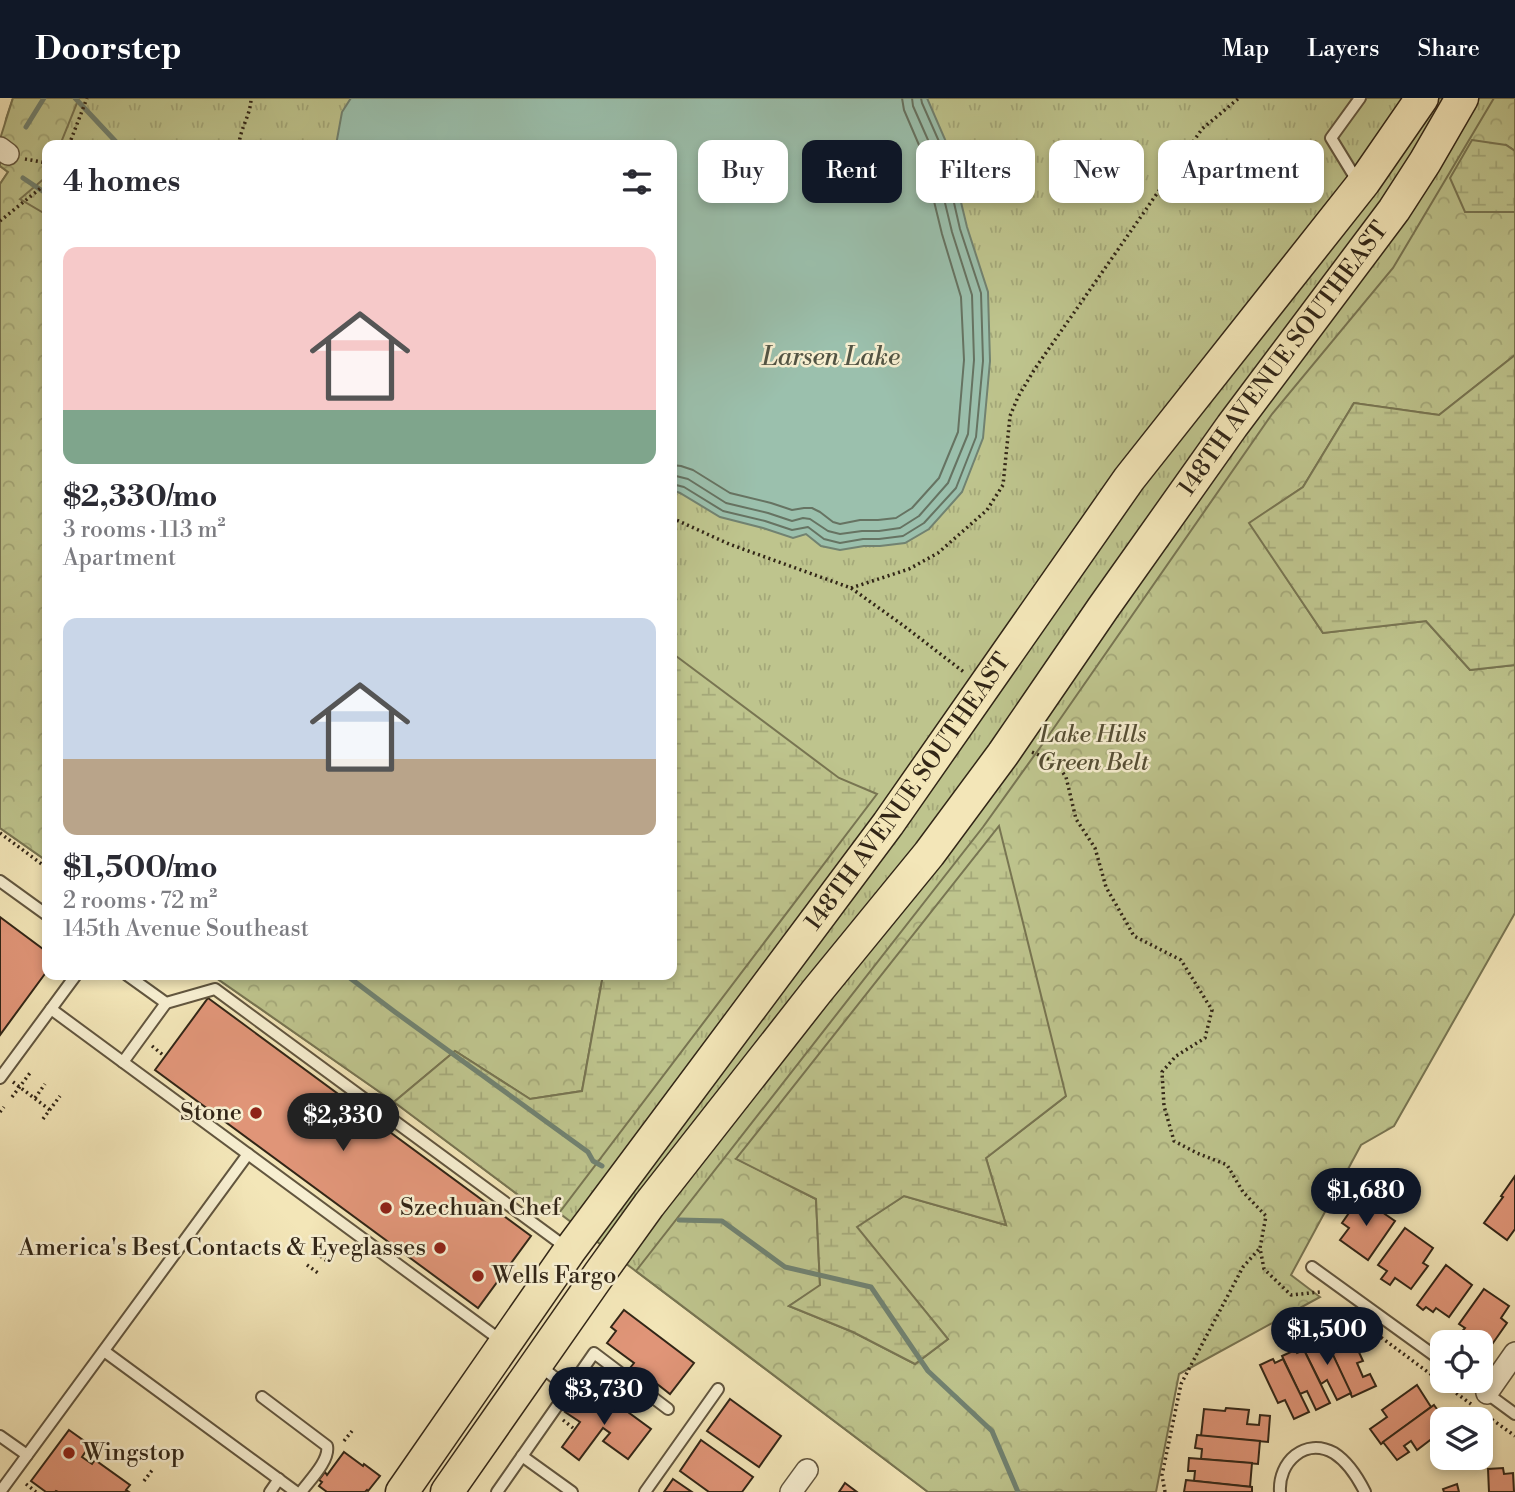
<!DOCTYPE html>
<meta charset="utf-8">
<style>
body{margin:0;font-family:"Libre Bodoni",serif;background:#f7f7f7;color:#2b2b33;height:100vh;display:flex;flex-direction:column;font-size:26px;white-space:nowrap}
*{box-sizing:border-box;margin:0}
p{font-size:23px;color:#7c7c81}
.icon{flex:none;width:38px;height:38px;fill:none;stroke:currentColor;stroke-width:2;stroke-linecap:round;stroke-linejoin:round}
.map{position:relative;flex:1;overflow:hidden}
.side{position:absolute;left:42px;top:42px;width:635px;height:840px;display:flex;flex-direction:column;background:#fff;border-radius:14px;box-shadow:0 4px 10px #0003}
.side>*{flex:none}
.hud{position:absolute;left:698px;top:42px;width:665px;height:63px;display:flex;gap:14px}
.fabs{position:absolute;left:1430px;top:1232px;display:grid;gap:14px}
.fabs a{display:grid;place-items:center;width:63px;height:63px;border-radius:14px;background:#fff;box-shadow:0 4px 10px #0003;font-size:35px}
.price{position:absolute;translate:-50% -60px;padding:0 16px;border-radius:24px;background:#111827;color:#fff;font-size:23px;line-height:46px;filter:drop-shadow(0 2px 4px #0008)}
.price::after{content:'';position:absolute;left:50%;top:42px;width:21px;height:16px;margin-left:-10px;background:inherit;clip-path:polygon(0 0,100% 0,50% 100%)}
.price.active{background:#222;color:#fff}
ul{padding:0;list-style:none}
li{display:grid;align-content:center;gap:14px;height:371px;padding:0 21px}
li span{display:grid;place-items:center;height:217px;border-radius:14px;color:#555}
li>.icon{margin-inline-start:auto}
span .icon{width:126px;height:126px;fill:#fffc;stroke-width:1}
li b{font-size:30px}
h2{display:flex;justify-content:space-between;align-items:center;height:84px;padding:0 21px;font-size:30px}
.tag{padding:0 24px;border-radius:14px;background:#fff;box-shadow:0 4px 10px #0003;font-size:24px;line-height:63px}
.tag.active{background:#111827;color:#fff}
header{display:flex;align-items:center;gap:42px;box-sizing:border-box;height:98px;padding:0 35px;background:#111827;color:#fff}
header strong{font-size:33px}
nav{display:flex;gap:38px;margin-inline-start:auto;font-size:24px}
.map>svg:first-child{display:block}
.grass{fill:url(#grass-tufts);stroke:#787552;stroke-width:2}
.forest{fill:url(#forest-crowns);stroke:#787552;stroke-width:2;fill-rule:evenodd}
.wetland{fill:url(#wetland-marsh);stroke:#787552;stroke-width:2}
.water{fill:#9bc0ad;stroke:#718271;stroke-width:2}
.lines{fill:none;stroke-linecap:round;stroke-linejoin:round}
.shore{stroke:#667362;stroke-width:2}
.stream{stroke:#718271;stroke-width:5}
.building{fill:#e09578;stroke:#322617;stroke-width:2}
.service-casing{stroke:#62563f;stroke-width:14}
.minor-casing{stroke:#62563f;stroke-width:24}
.primary-casing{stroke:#322617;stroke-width:35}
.path{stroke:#322617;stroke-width:3.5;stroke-dasharray:2 3.5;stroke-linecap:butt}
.service{stroke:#f7efd1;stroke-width:10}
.minor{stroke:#f7efd1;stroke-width:21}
.primary{stroke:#f3e6b8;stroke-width:32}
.poi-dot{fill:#8f2418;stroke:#f7efd1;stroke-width:2.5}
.labels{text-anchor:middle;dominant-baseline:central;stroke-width:5;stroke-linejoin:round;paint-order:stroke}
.street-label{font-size:24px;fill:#322617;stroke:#f7efd1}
.park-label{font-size:24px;font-style:italic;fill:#554e34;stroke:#f7efd1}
.poi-label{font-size:24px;fill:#322617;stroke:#f7efd1;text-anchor:start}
.water-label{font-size:26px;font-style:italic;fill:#525444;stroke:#f7efd1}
</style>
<header>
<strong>Doorstep</strong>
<nav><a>Map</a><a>Layers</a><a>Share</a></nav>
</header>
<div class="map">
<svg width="1515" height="1394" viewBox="0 0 1515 1394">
<defs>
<pattern id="grass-tufts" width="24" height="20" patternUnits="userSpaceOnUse" patternTransform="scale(1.75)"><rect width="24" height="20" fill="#bec48d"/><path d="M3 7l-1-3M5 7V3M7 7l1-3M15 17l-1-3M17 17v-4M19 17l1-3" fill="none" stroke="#a4a879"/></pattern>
<pattern id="forest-crowns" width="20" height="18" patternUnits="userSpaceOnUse" patternTransform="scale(1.75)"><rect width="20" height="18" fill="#bec48d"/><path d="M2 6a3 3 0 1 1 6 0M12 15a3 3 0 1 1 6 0" fill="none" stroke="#a4a879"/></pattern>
<pattern id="wetland-marsh" width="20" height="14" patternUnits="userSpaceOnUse" patternTransform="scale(1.75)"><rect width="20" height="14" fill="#bec48d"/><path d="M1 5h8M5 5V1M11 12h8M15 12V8" fill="none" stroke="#a4a879"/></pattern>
</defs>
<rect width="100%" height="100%" fill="#f3e6b8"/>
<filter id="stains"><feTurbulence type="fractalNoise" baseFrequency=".00286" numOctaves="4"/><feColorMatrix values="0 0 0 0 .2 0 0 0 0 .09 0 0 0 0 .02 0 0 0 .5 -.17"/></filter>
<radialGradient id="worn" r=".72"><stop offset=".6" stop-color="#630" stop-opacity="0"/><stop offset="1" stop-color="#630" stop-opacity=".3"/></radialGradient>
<polygon class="grass" points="13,0 1515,0 1515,792 928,1394 559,1115 525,1102 394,1004 212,877 672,877 672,47 47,47 47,763 0,730 0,86 8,74 0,68 6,21"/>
<g class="forest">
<polygon points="13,0 79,0 60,47 47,47 47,75 46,79 20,101 47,117 47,763 0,730 0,86 8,74 0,68 0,41"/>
<path d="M1494,0H1515V53L1506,47L1466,114H1515V257L1439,317L1354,305L1303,389L1250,425L1323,535L1426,523L1470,572L1515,567V815L1394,1028L1361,1047L1291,1177L1320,1199L1179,1276L1156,1394H928L636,1173L983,729L1049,637L1272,316L1393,170ZM1066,998L986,1060L1006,1127L904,1098L856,1129L948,1241L915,1266L853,1234L789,1208L820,1188L816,1101L737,1061Z"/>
<polygon points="212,877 603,877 582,993 530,1001 455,953 394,1004"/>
</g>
<g class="wetland">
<polygon points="1472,42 1506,47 1515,53 1515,114 1465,114 1450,80"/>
<polygon points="1515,257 1515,567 1470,572 1426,523 1323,535 1249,425 1303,389 1354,305 1439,317"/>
<polygon points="672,555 839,680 877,696 559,1115 525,1102 394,1004 455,953 530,1001 582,993 603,877 672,877"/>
<polygon points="999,728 1066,998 986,1060 1006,1127 904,1098 857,1129 948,1241 915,1266 853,1234 789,1208 820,1187 816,1101 736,1061"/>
</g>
<polygon class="water" points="351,0 927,0 947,46 967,129 988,194 990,263 983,340 962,394 929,431 905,445 880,448 864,448 840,452 821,448 806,436 793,440 763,430 720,419 680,395 672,392 672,47 336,47 342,14"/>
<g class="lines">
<g class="shore">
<polyline points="672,367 681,368 693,372 730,395 771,405 792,412 804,410 812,410 820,414 833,424 840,426 860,422 878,422 896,420 912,410 939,380 958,334 964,262 961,199 942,136 922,54 904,12 902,0"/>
<polyline points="672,377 688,381 726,405 768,415 792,423 803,420 810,421 828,433 840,436 862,433 879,433 900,430 919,418 948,385 968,336 974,262 972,197 952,134 932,51 913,8 912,0"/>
<polyline points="672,386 684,389 723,413 765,423 792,432 808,429 824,441 840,445 863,441 879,441 903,438 924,425 956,390 976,339 983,263 981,195 960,131 941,48 922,5 921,0"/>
</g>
<g class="stream">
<polyline points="75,0 119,47"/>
<polyline points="26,29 44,0"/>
<polyline points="23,80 47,96"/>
<polyline points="346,877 395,914 588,1054 593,1063 602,1068"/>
<polyline points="679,1122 722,1123 785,1169 871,1189 928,1273 992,1333 1018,1394"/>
</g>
</g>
<g class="building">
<polygon points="0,819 47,854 47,873 0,937"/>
<polygon points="208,900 531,1138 478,1210 155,972"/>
<polygon points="1515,1078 1515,1131 1507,1142 1484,1125 1503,1099 1501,1098"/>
<polygon points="1360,1099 1395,1123 1368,1162 1340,1142 1349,1130 1342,1125"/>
<polygon points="1405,1130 1433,1150 1423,1165 1428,1168 1411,1191 1395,1180 1390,1187 1381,1181 1387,1173 1378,1167"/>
<polygon points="1446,1167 1472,1187 1449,1219 1436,1210 1433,1214 1426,1209 1423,1212 1417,1207"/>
<polygon points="1484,1191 1509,1208 1501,1220 1507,1225 1486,1255 1480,1251 1480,1244 1471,1244 1460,1236 1465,1230 1459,1226"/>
<polygon points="624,1212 694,1265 670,1296 643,1275 641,1278 630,1270 634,1265 607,1245 616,1233 611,1229"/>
<polygon points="1352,1239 1363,1263 1357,1265 1363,1279 1370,1276 1376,1288 1352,1299 1331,1253 1342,1248 1340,1245"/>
<polygon points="1325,1240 1351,1295 1337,1302 1327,1282 1321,1286 1302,1248 1315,1241 1317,1245"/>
<polygon points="1295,1252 1297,1255 1304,1252 1330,1305 1316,1312 1307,1293 1300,1296 1282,1258"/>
<polygon points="1273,1261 1275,1265 1283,1261 1309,1314 1294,1321 1285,1302 1278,1305 1260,1267"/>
<polygon points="1417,1287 1431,1309 1381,1346 1370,1331 1387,1319 1382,1312"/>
<polygon points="579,1295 598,1309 606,1298 651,1331 628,1361 603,1343 610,1335 603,1330 579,1362 562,1349 580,1324 565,1314"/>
<polygon points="730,1301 781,1338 759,1369 707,1333"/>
<polygon points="1434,1307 1444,1321 1442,1321 1442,1333 1417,1352 1411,1343 1404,1348 1409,1354 1397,1362 1383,1344"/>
<polygon points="1226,1310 1249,1312 1247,1326 1259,1327 1260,1317 1270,1318 1268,1344 1201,1338 1204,1311 1225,1313"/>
<polygon points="69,1332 90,1347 82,1359 92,1366 95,1362 130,1387 126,1392 129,1394 58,1394 56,1393 55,1394 46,1394 31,1383"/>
<polygon points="1197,1337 1260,1343 1258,1366 1201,1361 1202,1351 1195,1350"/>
<polygon points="701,1342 753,1379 742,1394 709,1394 680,1373"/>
<polygon points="344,1354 363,1368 364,1366 380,1378 368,1393 367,1392 365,1394 327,1394 319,1388 322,1384 319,1382 325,1374 327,1377"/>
<polygon points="1189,1360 1252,1365 1250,1389 1194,1383 1195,1373 1188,1373"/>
<polygon points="1503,1370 1504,1376 1513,1375 1514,1394 1489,1394 1488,1371"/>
<polygon points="673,1381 692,1394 664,1394"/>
<polygon points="1186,1382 1252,1389 1252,1394 1184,1394"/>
<polygon points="845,1385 857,1394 839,1394"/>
<polygon points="1457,1386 1459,1394 1444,1394 1443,1391"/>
</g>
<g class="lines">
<defs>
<g id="service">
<polyline points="1360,0 1331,40 1353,76 1362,83"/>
<polyline points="0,783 47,817"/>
<polyline points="127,877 166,905 215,891 567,1150"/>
<polyline points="51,911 503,1244"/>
<polyline points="123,964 166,905"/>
<polyline points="0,980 76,877"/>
<polyline points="1312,1169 1442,1263"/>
<polyline points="104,1253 296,1394"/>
<polyline points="539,1267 569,1291 594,1255 668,1311"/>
<polyline points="1470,1283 1515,1316"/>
<path d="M262,1299L327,1348C330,1362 310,1382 301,1394"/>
<polyline points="0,1338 27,1357"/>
<polyline points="522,1358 572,1394"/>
<polyline points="0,1394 248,1056"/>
<polyline points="270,1394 279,1381"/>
<polyline points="497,1394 569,1291"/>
<polyline points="645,1394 718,1291"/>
<path d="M1280,1394C1278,1364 1305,1339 1334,1355C1348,1364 1358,1380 1365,1394"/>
</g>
<g id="minor">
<polyline points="0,50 8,56"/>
<polyline points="1487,1295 1515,1255"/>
<polyline points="791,1394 807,1372"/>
</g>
<g id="primary">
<path id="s1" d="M402,1394L570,1152L888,726L1129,381L1364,84L1422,0"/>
<path id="s2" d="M447,1394L600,1175L649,1107L817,893L929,756L1003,656L1103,510L1232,328L1394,112L1425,64L1462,0"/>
</g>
</defs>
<use href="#service" class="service-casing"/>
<use href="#minor" class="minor-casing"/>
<use href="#primary" class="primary-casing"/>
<g class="path">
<polyline points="69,47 87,0"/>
<path d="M239,47C240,30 251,17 251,0"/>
<polyline points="25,61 47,65"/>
<polyline points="0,123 47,85"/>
<polyline points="672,420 729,446 851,490 904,528 965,575"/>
<polyline points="851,490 909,471 938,455 987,412 1003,387 1010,318 1018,299 1034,272 1202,31 1239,0"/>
<polyline points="1032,654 1055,664 1066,679 1076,721 1095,750 1106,789 1134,838 1181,862 1212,912 1205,940 1176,958 1162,974 1164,1008 1174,1043 1197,1055 1227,1067 1243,1094 1266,1118 1260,1150 1264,1171 1291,1197 1320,1194 1322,1195"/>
<polyline points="0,735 47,770"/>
<polyline points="152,948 163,957"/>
<polyline points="13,984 50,1012"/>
<polyline points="12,999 30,975"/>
<polyline points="35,1000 45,986"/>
<polyline points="0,1014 4,1009"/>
<polyline points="43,1021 60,998"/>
<polyline points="316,1155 327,1163"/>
<polyline points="307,1167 318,1175"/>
<polyline points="1359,1223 1471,1306"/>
<polyline points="1483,1315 1515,1338"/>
<polyline points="563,1322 573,1330"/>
<polyline points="344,1343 352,1333"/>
<polyline points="144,1383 153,1371"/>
<polyline points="26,1386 36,1394"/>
<polyline points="1165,1394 1162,1377 1181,1286 1243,1169 1260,1150"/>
</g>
<use href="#service" class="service"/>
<use href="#minor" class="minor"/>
<use href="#primary" class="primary"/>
</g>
<g class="poi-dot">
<circle cx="256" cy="1015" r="7"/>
<circle cx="386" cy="1110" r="7"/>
<circle cx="440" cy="1150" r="7"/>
<circle cx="478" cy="1178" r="7"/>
<circle cx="69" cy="1355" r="7"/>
</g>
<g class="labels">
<g class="street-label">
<text stroke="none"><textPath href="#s2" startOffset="1409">148TH AVENUE SOUTHEAST</textPath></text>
<text stroke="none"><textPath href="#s1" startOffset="864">148TH AVENUE SOUTHEAST</textPath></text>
</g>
<g class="park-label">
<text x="1093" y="637">Lake Hills<tspan x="1093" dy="28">Green Belt</tspan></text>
</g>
<g class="poi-label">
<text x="242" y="1015" text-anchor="end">Stone</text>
<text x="400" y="1110">Szechuan Chef</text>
<text x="426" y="1150" text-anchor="end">America's Best Contacts &amp; Eyeglasses</text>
<text x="492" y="1178">Wells Fargo</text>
<text x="83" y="1355">Wingstop</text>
</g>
<g class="water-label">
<text x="831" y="259">Larsen Lake</text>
</g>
</g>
<rect width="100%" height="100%" filter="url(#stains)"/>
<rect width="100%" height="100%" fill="url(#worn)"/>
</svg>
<div class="fabs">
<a><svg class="icon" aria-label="locate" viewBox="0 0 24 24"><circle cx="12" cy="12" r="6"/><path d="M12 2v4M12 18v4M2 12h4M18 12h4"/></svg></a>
<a><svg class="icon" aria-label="layers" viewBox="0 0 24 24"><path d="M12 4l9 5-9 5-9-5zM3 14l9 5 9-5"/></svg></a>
</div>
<b class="price active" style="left:343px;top:1055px">$2,330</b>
<b class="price" style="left:1366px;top:1130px">$1,680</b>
<b class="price" style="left:1327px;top:1269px">$1,500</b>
<b class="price" style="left:604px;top:1329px">$3,730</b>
<div class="hud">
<a class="tag">Buy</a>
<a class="tag active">Rent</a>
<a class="tag">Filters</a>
<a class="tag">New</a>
<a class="tag">Apartment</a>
</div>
<section class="side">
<h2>4 homes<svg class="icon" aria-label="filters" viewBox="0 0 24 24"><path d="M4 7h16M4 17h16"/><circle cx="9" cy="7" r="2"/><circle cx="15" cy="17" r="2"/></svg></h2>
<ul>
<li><span style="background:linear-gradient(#f6c9c9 75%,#7fa58c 0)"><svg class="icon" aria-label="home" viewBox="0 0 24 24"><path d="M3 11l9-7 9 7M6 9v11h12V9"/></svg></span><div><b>$2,330/mo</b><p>3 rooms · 113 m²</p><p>Apartment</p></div></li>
<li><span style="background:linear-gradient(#c9d6e8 65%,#b9a48a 0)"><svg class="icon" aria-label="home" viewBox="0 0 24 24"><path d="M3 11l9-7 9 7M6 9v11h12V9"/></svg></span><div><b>$1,500/mo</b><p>2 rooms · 72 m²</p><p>145th Avenue Southeast</p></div></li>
</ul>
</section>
</div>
